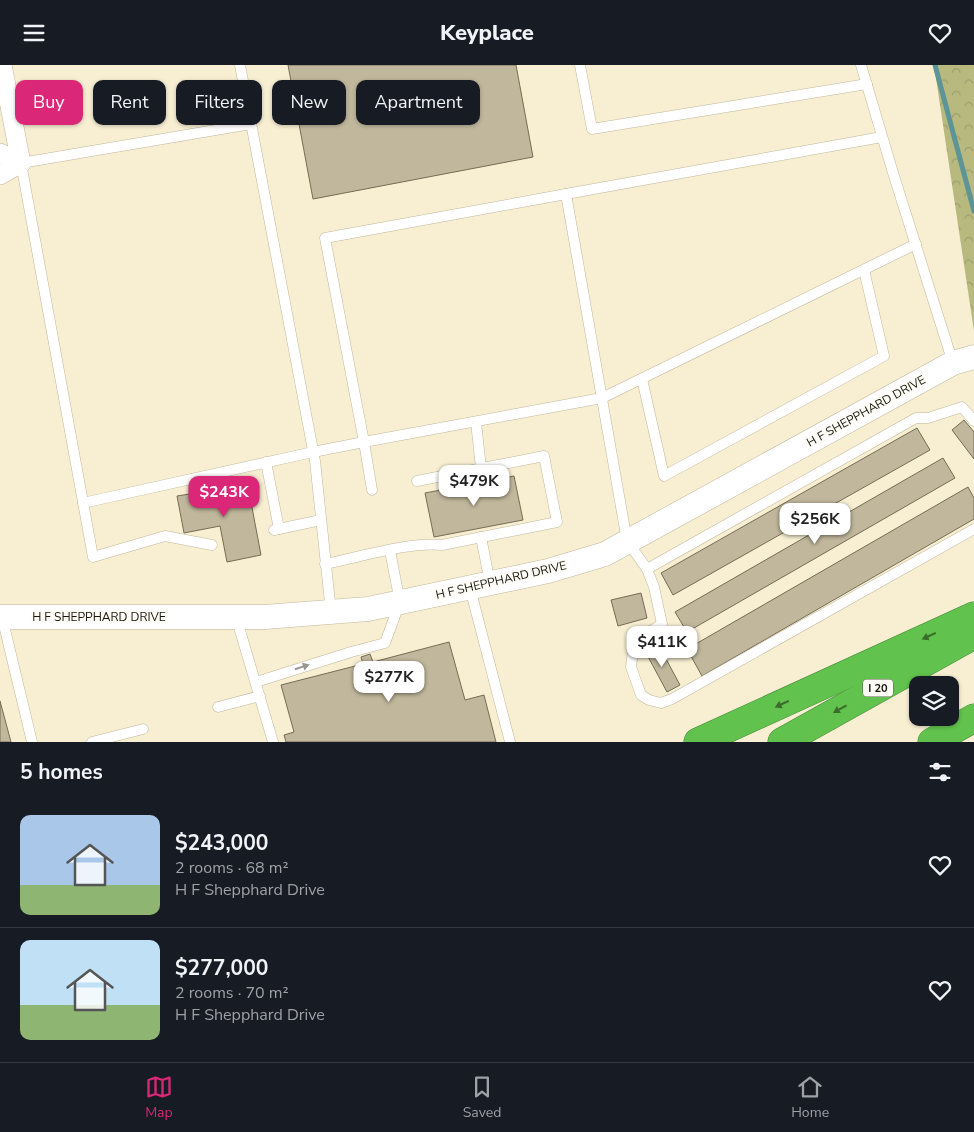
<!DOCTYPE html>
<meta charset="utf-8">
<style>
body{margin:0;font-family:"Nunito Sans",sans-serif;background:#20242c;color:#f1f3f6;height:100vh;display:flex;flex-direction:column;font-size:19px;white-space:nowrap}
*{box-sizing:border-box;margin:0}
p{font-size:16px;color:#9ea1a6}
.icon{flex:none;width:28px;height:28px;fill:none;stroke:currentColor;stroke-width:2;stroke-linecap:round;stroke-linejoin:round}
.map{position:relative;height:677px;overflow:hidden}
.panel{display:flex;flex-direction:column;background:#171b24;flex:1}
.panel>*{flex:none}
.top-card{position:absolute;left:15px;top:15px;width:500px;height:45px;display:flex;gap:10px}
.tools{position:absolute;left:909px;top:611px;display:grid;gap:10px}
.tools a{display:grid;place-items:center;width:50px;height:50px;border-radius:10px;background:#171b24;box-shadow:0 1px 4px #0004;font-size:25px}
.price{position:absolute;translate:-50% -42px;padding:0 11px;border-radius:10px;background:#fff;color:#222;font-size:16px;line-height:32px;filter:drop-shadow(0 1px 2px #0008)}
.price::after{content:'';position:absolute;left:50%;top:30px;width:15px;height:11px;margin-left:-8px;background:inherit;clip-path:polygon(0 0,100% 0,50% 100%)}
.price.active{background:#db2777;color:#fff}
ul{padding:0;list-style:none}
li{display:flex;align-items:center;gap:15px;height:125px;padding:0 20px}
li+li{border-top:1px solid #363941}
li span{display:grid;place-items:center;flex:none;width:140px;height:100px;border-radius:10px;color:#555}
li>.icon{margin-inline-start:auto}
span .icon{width:60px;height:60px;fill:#fffc;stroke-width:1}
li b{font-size:21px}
h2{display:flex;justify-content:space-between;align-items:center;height:60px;padding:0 20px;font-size:21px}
.pill{padding:0 18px;border-radius:10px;background:#171b24;box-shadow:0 1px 4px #0004;font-size:18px;line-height:45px}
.pill.active{background:#db2777;color:#fff}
header{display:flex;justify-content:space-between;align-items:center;height:65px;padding:0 20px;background:#171b24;font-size:22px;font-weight:800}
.menu{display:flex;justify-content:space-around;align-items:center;height:70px;border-top:1px solid #363941;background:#171b24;font-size:14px;color:#9ea1a6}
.menu a{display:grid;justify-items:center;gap:2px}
.menu .active{color:#db2777}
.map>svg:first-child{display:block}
.forest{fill:url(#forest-crowns)}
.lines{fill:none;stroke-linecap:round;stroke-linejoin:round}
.stream{stroke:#5d9495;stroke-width:5}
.building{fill:#c0b79c;stroke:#746c54}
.service-casing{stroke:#bfb69c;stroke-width:11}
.minor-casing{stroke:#bfb69c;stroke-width:20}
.tertiary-casing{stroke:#bfb69c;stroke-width:25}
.motorway-casing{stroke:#478537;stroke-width:29}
.service{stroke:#fff;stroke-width:10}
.minor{stroke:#fff;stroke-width:19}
.tertiary{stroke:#fff;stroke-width:24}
.motorway{stroke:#61c24e;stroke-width:28}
.oneway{fill:#3c6c2c}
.oneway2{fill:#979691}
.labels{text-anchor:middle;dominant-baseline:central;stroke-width:4;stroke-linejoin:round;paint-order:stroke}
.shield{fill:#fefcf6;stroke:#5d5a52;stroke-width:1}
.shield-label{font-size:11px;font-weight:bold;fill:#18150b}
.street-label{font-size:12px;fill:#18150b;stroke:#fefcf6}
</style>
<header><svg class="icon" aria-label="menu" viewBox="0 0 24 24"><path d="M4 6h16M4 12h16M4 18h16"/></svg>Keyplace<svg class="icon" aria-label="heart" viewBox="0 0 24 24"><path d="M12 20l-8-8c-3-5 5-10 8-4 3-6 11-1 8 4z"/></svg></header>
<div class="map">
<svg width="974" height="677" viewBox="0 0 974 677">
<defs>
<pattern id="forest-crowns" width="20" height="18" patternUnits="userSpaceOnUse" patternTransform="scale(1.25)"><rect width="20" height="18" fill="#b7b97f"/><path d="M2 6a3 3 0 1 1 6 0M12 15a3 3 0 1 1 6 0" fill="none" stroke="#9d9e6c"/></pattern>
</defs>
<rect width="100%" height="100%" fill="#f8efd3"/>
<polygon class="forest" points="934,0 974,0 974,266"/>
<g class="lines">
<polyline class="stream" points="935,0 974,146"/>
</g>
<g class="building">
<polygon points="288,0 516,0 533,92 313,134"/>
<polygon points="964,355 974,367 974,394 952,365"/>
<polygon points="917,363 930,385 673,530 661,508"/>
<polygon points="943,393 955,413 687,567 675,547"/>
<polygon points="514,411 523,455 434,472 425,428"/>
<polygon points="247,416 261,490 227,497 220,461 184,468 177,431 202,427 202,424"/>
<polygon points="968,422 974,433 974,454 702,611 687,584"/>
<polygon points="641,528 647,553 618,561 611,535"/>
<polygon points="449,577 465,635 484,630 496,677 286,677 284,670 294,667 281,620 363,599 361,592 370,589 373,597"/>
<polygon points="658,579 680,620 667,627 645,586"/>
<polygon points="0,636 11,677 0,677"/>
</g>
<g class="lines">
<defs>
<g id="service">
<polyline points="240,0 315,396 331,547"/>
<polyline points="580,0 592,64 867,19"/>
<polyline points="861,0 894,111 953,298"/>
<polyline points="566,129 882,72"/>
<polyline points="642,314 664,411 884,291 864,205"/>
<polyline points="476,357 481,403"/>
<polyline points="266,397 279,464"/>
<polyline points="372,425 364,377 602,333 916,179"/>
<polyline points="83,438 313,387 364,377 325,173 566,129 627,476 647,504 654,522 662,559 634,577 631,602 641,630 649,635 661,638 672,634 974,464"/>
<polyline points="274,465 321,455"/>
<polyline points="481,472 490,518"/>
<polyline points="212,480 165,471 93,492 21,98 251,59"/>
<path d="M325,499C361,492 407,477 442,480L557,457L544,391L417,416"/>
<polyline points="647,504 916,353 928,353 962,342 974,356"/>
<polyline points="470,523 510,677"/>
<polyline points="2,552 32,677"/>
<polyline points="236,552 273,677"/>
<polyline points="256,617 351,587 385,578 400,537 390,486"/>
<polyline points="218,642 260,631"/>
<polyline points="92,677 143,664"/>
</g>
<g id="minor">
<polyline points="2,0 21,98"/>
<polyline points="0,88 21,98"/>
<polyline points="0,110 21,98"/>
</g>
<polyline id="tertiary" points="0,552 265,552 368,544 548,506 605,489 953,298 974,292"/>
<g id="motorway">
<polyline points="698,677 974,551"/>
<polyline points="782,677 974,570"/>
<polyline points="932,677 974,653"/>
</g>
</defs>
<use href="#service" class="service-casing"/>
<use href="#minor" class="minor-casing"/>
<use href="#tertiary" class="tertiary-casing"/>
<use href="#motorway" class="motorway-casing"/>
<use href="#service" class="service"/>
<use href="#minor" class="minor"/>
<use href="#tertiary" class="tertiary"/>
<use href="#motorway" class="motorway"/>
</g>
<defs><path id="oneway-solid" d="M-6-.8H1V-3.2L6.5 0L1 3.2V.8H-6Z" transform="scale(1.25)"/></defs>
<g class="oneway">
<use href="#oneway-solid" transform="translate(929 571) rotate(155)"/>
<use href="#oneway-solid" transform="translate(782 639) rotate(155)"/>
<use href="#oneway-solid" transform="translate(840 644) rotate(151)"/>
</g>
<use class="oneway2" href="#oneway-solid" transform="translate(302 602) rotate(-18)"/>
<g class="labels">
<rect class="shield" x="863" y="614.5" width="30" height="17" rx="4"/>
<g class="shield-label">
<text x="878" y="623">I 20</text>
</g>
<g class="street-label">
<text transform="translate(866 346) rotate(-29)">H F SHEPPHARD DRIVE</text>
<text transform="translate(501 515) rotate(-13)">H F SHEPPHARD DRIVE</text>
<text x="99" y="552">H F SHEPPHARD DRIVE</text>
</g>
</g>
</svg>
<div class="tools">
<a><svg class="icon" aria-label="layers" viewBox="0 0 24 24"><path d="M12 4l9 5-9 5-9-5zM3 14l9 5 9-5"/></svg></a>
</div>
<b class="price" style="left:474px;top:442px">$479K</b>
<b class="price active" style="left:224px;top:453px">$243K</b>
<b class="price" style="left:815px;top:480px">$256K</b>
<b class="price" style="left:662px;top:603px">$411K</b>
<b class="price" style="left:389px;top:638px">$277K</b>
<div class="top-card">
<a class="pill active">Buy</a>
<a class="pill">Rent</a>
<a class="pill">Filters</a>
<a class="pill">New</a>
<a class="pill">Apartment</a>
</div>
</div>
<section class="panel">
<h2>5 homes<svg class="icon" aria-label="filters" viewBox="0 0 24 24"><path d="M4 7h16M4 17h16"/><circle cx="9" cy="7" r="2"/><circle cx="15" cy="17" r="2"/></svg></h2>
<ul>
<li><span style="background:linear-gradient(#a9c7e8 70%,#8fb573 0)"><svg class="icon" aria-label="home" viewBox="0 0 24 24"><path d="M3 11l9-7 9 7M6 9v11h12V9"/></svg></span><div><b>$243,000</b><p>2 rooms · 68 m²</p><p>H F Shepphard Drive</p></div><svg class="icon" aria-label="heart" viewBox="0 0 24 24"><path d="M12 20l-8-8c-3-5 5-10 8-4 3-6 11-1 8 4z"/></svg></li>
<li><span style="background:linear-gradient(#bfe0f5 65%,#8fb573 0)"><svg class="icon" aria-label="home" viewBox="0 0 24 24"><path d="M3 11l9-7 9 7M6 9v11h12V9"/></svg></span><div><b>$277,000</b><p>2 rooms · 70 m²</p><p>H F Shepphard Drive</p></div><svg class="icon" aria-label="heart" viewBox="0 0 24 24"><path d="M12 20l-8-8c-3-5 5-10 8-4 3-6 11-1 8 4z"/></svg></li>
</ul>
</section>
<nav class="menu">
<a class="active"><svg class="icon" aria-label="map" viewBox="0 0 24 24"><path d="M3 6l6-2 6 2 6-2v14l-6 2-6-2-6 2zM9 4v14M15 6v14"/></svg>Map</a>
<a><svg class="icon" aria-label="saved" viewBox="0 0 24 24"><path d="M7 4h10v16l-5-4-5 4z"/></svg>Saved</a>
<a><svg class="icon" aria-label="home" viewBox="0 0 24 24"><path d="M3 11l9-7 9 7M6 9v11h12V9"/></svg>Home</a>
</nav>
